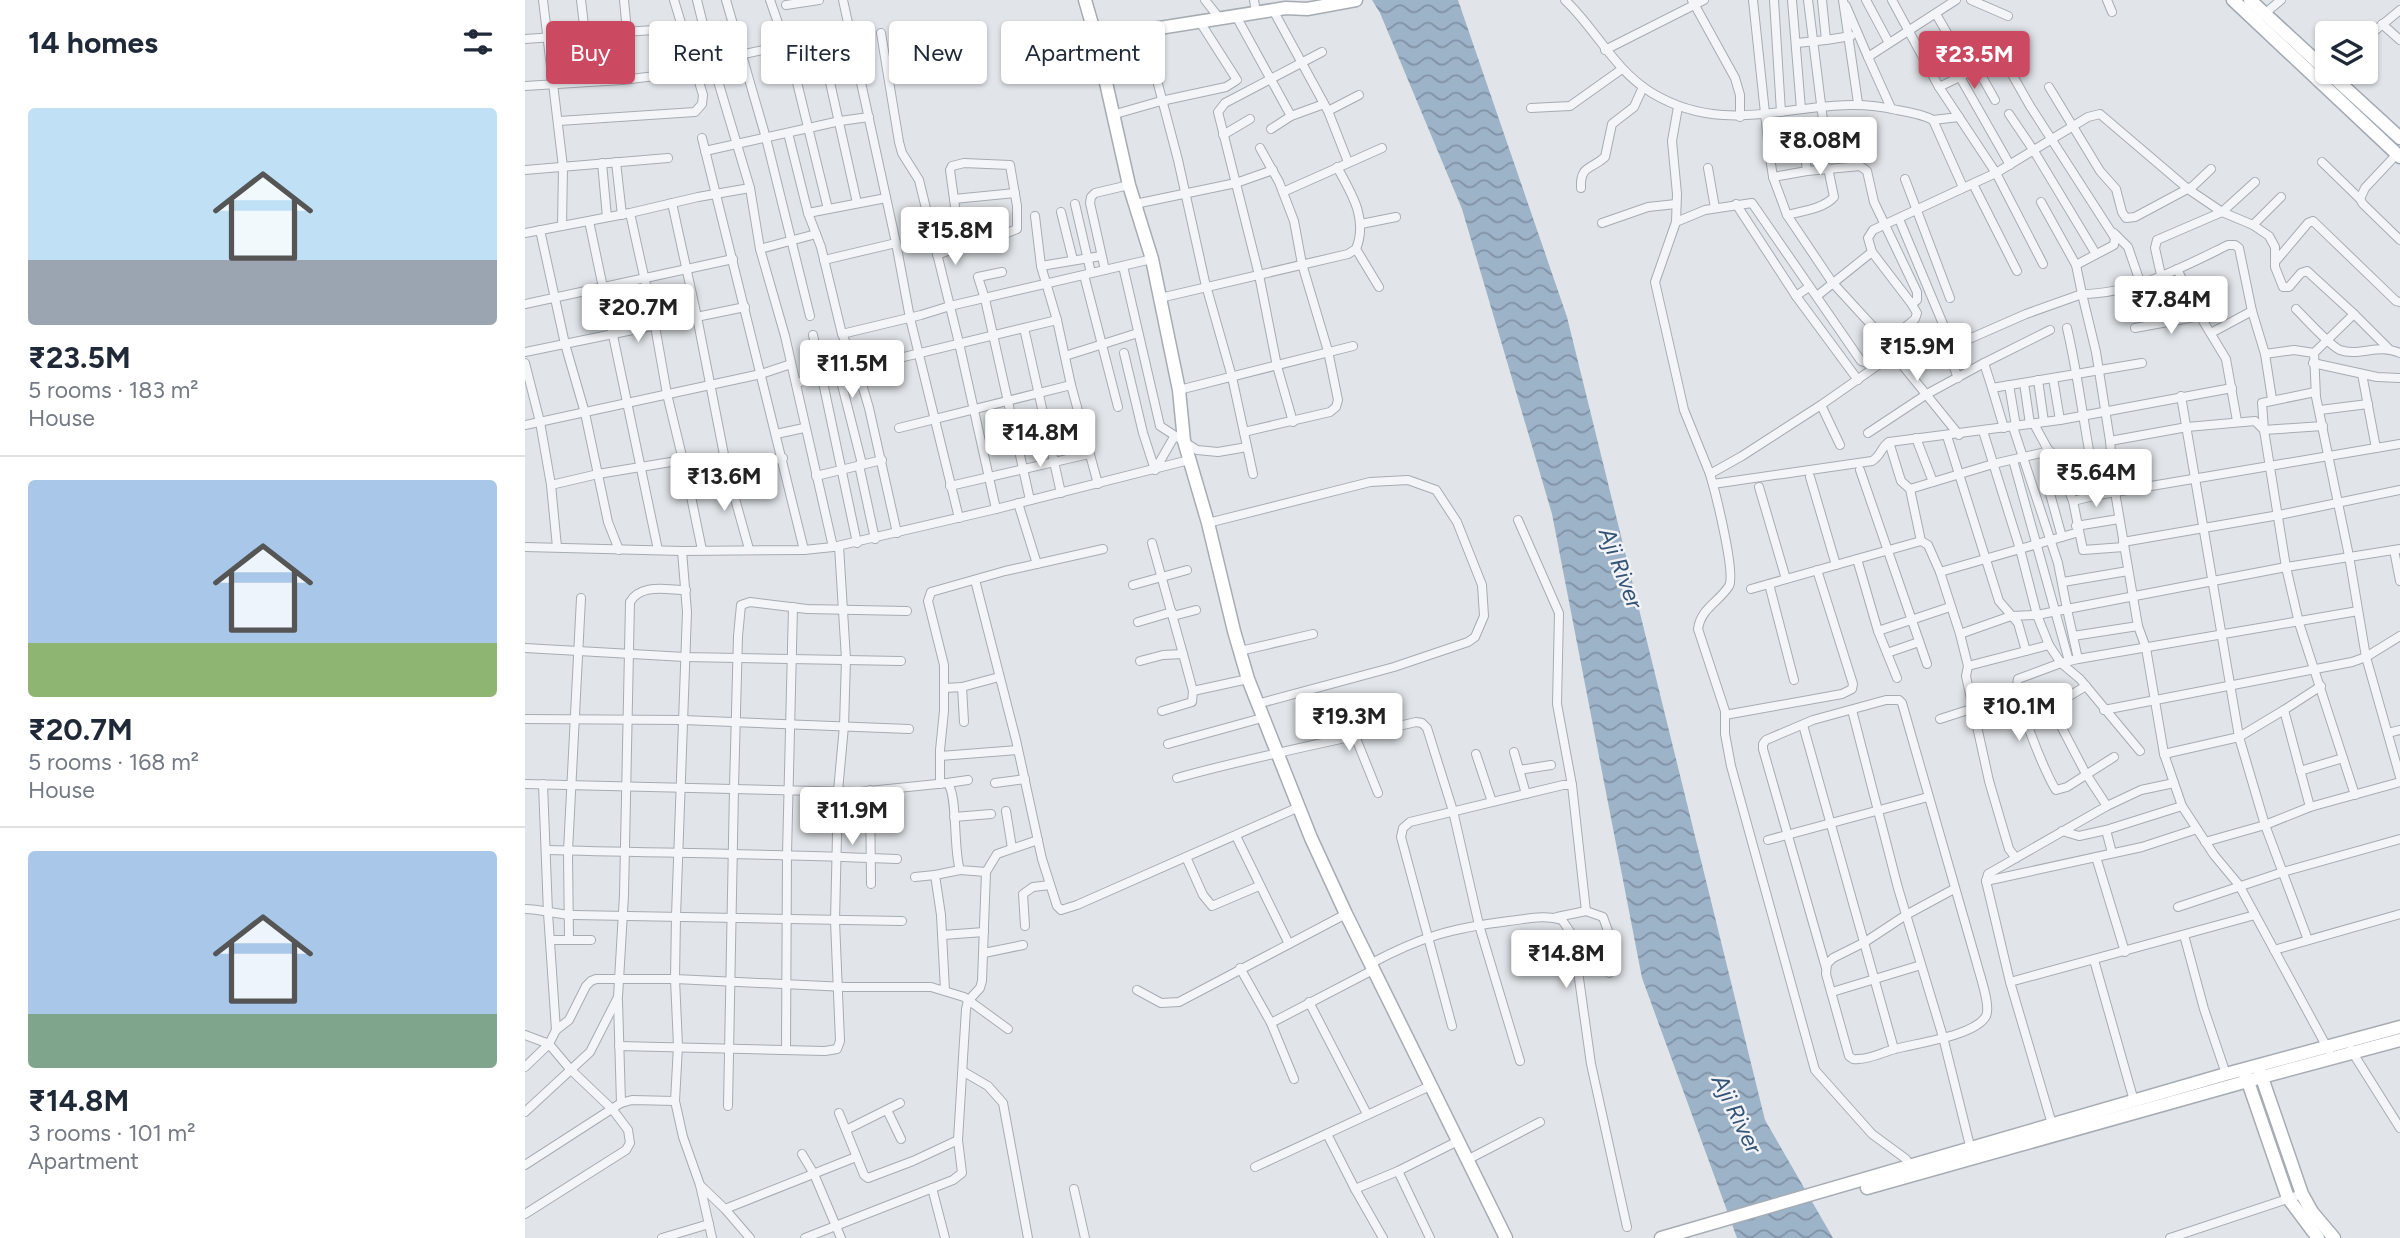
<!DOCTYPE html>
<meta charset="utf-8">
<style>
body{margin:0;font-family:Figtree,sans-serif;background:#f6f6f7;color:#1f2937;height:100vh;display:flex;flex-direction:column;font-size:26px;white-space:nowrap}
*{box-sizing:border-box;margin:0}
p{font-size:23px;color:#747a83}
.icon{flex:none;width:38px;height:38px;fill:none;stroke:currentColor;stroke-width:2;stroke-linecap:round;stroke-linejoin:round}
.map{position:relative;flex:1;overflow:hidden}
.details{display:flex;flex-direction:column;background:#fff;width:525px}
.details>*{flex:none}
.guide{position:absolute;left:21px;top:21px;width:665px;height:63px;display:flex;gap:14px}
.controls{position:absolute;left:1790px;top:21px;display:grid;gap:14px}
.controls a{display:grid;place-items:center;width:63px;height:63px;border-radius:7px;background:#fff;box-shadow:0 2px 5px #0004;font-size:35px}
.price{position:absolute;translate:-50% -60px;padding:0 16px;border-radius:7px;background:#fff;color:#222;font-size:23px;line-height:46px;filter:drop-shadow(0 2px 4px #0008)}
.price::after{content:'';position:absolute;left:50%;top:42px;width:21px;height:16px;margin-left:-10px;background:inherit;clip-path:polygon(0 0,100% 0,50% 100%)}
.price.selected{background:#cb4a61;color:#fff}
ul{padding:0;list-style:none}
li{display:grid;align-content:center;gap:14px;height:371px;padding:0 28px}
li+li{border-top:2px solid #e0e1e3}
li span{display:grid;place-items:center;height:217px;border-radius:7px;color:#555}
li>.icon{margin-inline-start:auto}
span .icon{width:126px;height:126px;fill:#fffc;stroke-width:1}
li b{font-size:30px}
h2{display:flex;justify-content:space-between;align-items:center;height:84px;padding:0 28px;font-size:30px}
.chip{padding:0 24px;border-radius:7px;background:#fff;box-shadow:0 2px 5px #0004;font-size:24px;line-height:63px}
.chip.selected{background:#cb4a61;color:#fff}
main{display:flex;flex:1;min-height:0}
.map>svg:first-child{display:block}
.water{fill:url(#water-waves)}
.lines{fill:none;stroke-linecap:round;stroke-linejoin:round}
.street-casing{stroke:#a6acb3;stroke-width:10}
.secondary-casing{stroke:#a6acb3;stroke-width:15}
.primary-casing{stroke:#a1a9b5;stroke-width:15}
.street{stroke:#f4f5f8;stroke-width:8}
.secondary{stroke:#fff;stroke-width:12}
.primary{stroke:#fff;stroke-width:12}
.labels{text-anchor:middle;dominant-baseline:central;stroke-width:5;stroke-linejoin:round;paint-order:stroke}
.water-label{font-size:23px;font-style:italic;fill:#355374;stroke:#f1f3f7}
</style>
<main>
<section class="details">
<h2>14 homes<svg class="icon" aria-label="filters" viewBox="0 0 24 24"><path d="M4 7h16M4 17h16"/><circle cx="9" cy="7" r="2"/><circle cx="15" cy="17" r="2"/></svg></h2>
<ul>
<li><span style="background:linear-gradient(#bfe0f5 70%,#9aa5b1 0)"><svg class="icon" aria-label="home" viewBox="0 0 24 24"><path d="M3 11l9-7 9 7M6 9v11h12V9"/></svg></span><div><b>₹23.5M</b><p>5 rooms · 183 m²</p><p>House</p></div></li>
<li><span style="background:linear-gradient(#a9c7e8 75%,#8fb573 0)"><svg class="icon" aria-label="home" viewBox="0 0 24 24"><path d="M3 11l9-7 9 7M6 9v11h12V9"/></svg></span><div><b>₹20.7M</b><p>5 rooms · 168 m²</p><p>House</p></div></li>
<li><span style="background:linear-gradient(#a9c7e8 75%,#7fa58c 0)"><svg class="icon" aria-label="home" viewBox="0 0 24 24"><path d="M3 11l9-7 9 7M6 9v11h12V9"/></svg></span><div><b>₹14.8M</b><p>3 rooms · 101 m²</p><p>Apartment</p></div></li>
</ul>
</section>
<div class="map">
<svg width="1875" height="1238" viewBox="0 0 1875 1238">
<defs>
<pattern id="water-waves" width="16" height="10" patternUnits="userSpaceOnUse" patternTransform="scale(1.75)"><rect width="16" height="10" fill="#9db3c8"/><path d="M0 5q4-4 8 0t8 0" fill="none" stroke="#8092a4"/></pattern>
</defs>
<rect width="100%" height="100%" fill="#e1e5e9"/>
<polygon class="water" points="847,0 933,0 1042,317 1240,1120 1308,1238 1212,1238 1117,978 1027,514 937,209 855,13"/>
<g class="lines">
<defs>
<g id="street">
<polyline points="18,0 38,167 37,226"/>
<polyline points="56,0 60,34"/>
<polyline points="99,0 102,31"/>
<polyline points="172,0 187,61 225,188 235,249 260,336 308,547"/>
<polyline points="201,0 241,138 285,316"/>
<polyline points="245,0 268,66 328,55"/>
<polyline points="318,0 371,243 385,318 434,518"/>
<polyline points="680,0 695,19"/>
<polyline points="729,0 731,13"/>
<path d="M1040,0C1071,29 1089,70 1127,93C1212,144 1285,89 1372,110C1384,112 1397,114 1408,120L1437,185L1436,189L1348,230L1343,238L1347,252L1292,296"/>
<polyline points="1167,0 1210,78 1215,95 1215,117"/>
<polyline points="1228,0 1244,151 1248,177 1262,215 1307,282 1362,342 1366,351 1434,435"/>
<polyline points="1249,0 1256,112"/>
<polyline points="1267,0 1276,109"/>
<polyline points="1283,0 1302,152"/>
<polyline points="1318,0 1333,103"/>
<polyline points="1341,0 1364,43"/>
<polyline points="1367,0 1414,87 1471,173 1436,189"/>
<polyline points="1446,0 1483,16"/>
<polyline points="1582,0 1587,12"/>
<polyline points="261,5 294,0"/>
<polyline points="1321,6 1343,57"/>
<polyline points="748,10 803,111 823,162"/>
<polyline points="1411,14 1437,59"/>
<polyline points="1738,15 1756,0"/>
<polyline points="711,16 766,116"/>
<polyline points="1857,24 1875,40"/>
<polyline points="619,31 653,160 680,282 707,377 728,474"/>
<polyline points="356,33 374,142 377,153 394,180 434,343 471,509"/>
<polyline points="1841,38 1875,10"/>
<polyline points="0,39 157,28"/>
<polyline points="1301,40 1326,36"/>
<polyline points="1272,43 1301,40 1297,0"/>
<polyline points="1080,50 1179,0"/>
<polyline points="300,60 332,203"/>
<polyline points="187,61 261,45"/>
<polyline points="268,66 303,209"/>
<polyline points="1452,68 1470,100"/>
<polyline points="1435,77 1485,165"/>
<polyline points="0,86 97,80 172,71"/>
<polyline points="1414,87 1472,59 1479,60 1505,106 1590,238 1589,245 1551,265"/>
<polyline points="1524,87 1575,171 1591,189 1597,212 1601,218 1610,217 1668,186 1686,169"/>
<polyline points="1153,107 1147,141 1152,194 1151,222 1130,282 1159,410 1185,474"/>
<polyline points="1006,108 1045,106 1097,69"/>
<polyline points="1366,108 1343,57 1431,0"/>
<polyline points="803,111 834,95"/>
<polyline points="1484,114 1509,151 1571,254"/>
<polyline points="587,115 636,101 701,87 712,80 675,22"/>
<polyline points="1408,120 1434,117"/>
<polyline points="34,121 170,112 177,104 178,95 149,0"/>
<polyline points="746,129 766,116 799,104"/>
<polyline points="263,133 283,213 296,247 317,334 332,368 344,408 372,533"/>
<polyline points="698,135 725,119"/>
<polyline points="177,138 279,550"/>
<polyline points="180,151 315,121 344,117"/>
<polyline points="1872,154 1840,188 1835,199 1838,204 1875,240"/>
<polyline points="91,162 97,215"/>
<polyline points="1797,162 1835,199"/>
<polyline points="77,163 82,217"/>
<polyline points="1183,168 1190,208"/>
<polyline points="0,170 143,158"/>
<polyline points="1282,171 1335,166 1342,171 1349,202 1392,292 1392,300 1387,304"/>
<polyline points="1248,177 1282,171 1277,132"/>
<polyline points="1380,179 1425,298"/>
<polyline points="1448,184 1492,271"/>
<path d="M1056,188C1055,165 1066,170 1080,157L1087,124L1109,107L1118,87"/>
<polyline points="758,192 857,148"/>
<polyline points="429,199 490,193"/>
<path d="M1516,202L1551,265L1557,294C1608,294 1658,267 1703,245H1710L1714,248L1727,311L1740,354L1769,350L1789,353"/>
<polyline points="147,203 172,317 202,470 224,549"/>
<polyline points="550,204 566,273"/>
<polyline points="610,204 711,183 748,170"/>
<polyline points="1211,204 1271,296"/>
<polyline points="536,212 548,260"/>
<polyline points="105,213 130,326 142,394 162,477 258,458"/>
<polyline points="283,213 361,198"/>
<path d="M1262,215C1277,211 1298,209 1309,197L1303,168"/>
<polyline points="510,216 516,266 532,320 546,385 573,484"/>
<polyline points="1374,219 1418,324"/>
<polyline points="64,221 133,550"/>
<polyline points="1151,222 1180,210 1227,203 1336,361 1345,364 1362,353"/>
<polyline points="1077,223 1123,207 1151,204"/>
<polyline points="836,224 871,217"/>
<polyline points="1728,225 1756,197"/>
<polyline points="15,230 40,344 60,413 83,522 94,550"/>
<polyline points="0,233 105,213 173,197 225,188"/>
<polyline points="1589,233 1603,247 1615,282"/>
<polyline points="235,249 291,234"/>
<polyline points="831,249 854,287"/>
<polyline points="1347,252 1386,303 1392,313 1390,319 1362,342"/>
<polyline points="412,255 425,250 430,239 432,221 425,170 427,166 439,163 485,165 492,206 492,229 477,235 430,239"/>
<polyline points="299,260 371,243"/>
<polyline points="1750,262 1783,223 1788,221 1871,301 1875,302"/>
<polyline points="1518,264 1471,173 1563,117 1575,114 1663,189 1697,212 1728,225 1744,236 1750,247 1750,267 1758,287 1764,287 1776,273 1782,271 1829,314 1789,353 1791,397 1824,556 1841,657 1875,777"/>
<polyline points="516,266 576,256"/>
<polyline points="598,266 635,426 672,450 693,452 722,447"/>
<polyline points="1652,269 1675,316 1701,359 1712,421"/>
<polyline points="580,270 565,203 566,197 570,193 604,185"/>
<polyline points="477,272 453,277 460,299 505,500"/>
<polyline points="559,275 593,407"/>
<polyline points="1636,275 1630,248 1632,240 1697,212 1730,182"/>
<polyline points="1284,287 1271,296 1333,380"/>
<path d="M635,298L823,254L831,249C843,219 827,194 812,167"/>
<polyline points="0,304 208,259"/>
<path d="M1771,309C1780,318 1805,346 1815,350C1834,357 1853,343 1875,353"/>
<polyline points="1829,314 1863,348"/>
<polyline points="499,328 536,493"/>
<path d="M1542,328C1555,383 1560,440 1573,495L1851,448L1837,374"/>
<polyline points="1610,328 1675,316"/>
<polyline points="1686,333 1727,311"/>
<polyline points="317,334 396,315 425,306 627,259"/>
<polyline points="288,335 332,543"/>
<polyline points="0,352 220,307"/>
<polyline points="599,353 618,433 630,470"/>
<path d="M1369,354L1296,405L1217,456L1185,474C1190,491 1211,573 1204,586C1194,602 1176,608 1173,629L1200,711V734L1206,766L1290,1070L1347,1134L1381,1159L1387,1169"/>
<polyline points="1740,354 1747,399"/>
<polyline points="540,356 613,333"/>
<polyline points="0,363 15,422 26,485 73,474 158,460"/>
<polyline points="1788,363 1852,377 1875,378"/>
<polyline points="314,373 337,464"/>
<polyline points="1433,378 1424,354 1428,346 1501,314 1557,294 1571,352 1585,441 1590,492 1613,626 1621,648 1639,754 1657,806 1689,855 1714,885 1804,1051"/>
<polyline points="1528,378 1535,420"/>
<polyline points="1513,380 1519,422"/>
<polyline points="271,383 532,320"/>
<polyline points="1499,383 1505,424"/>
<polyline points="1484,385 1491,426"/>
<polyline points="1467,388 1459,363 1525,330"/>
<polyline points="654,390 828,346"/>
<polyline points="1790,392 1737,403 1739,430 1798,426"/>
<polyline points="1656,396 1714,737 1740,825 1783,940"/>
<polyline points="1296,405 1315,445"/>
<polyline points="1795,410 1843,404"/>
<polyline points="768,422 752,366 734,275 693,112 700,103 797,52"/>
<polyline points="1509,424 1538,477 1548,501 1558,550 1599,547"/>
<polyline points="0,425 236,374 266,364"/>
<polyline points="1488,427 1533,563 1542,609 1761,567 1875,549"/>
<polyline points="374,428 546,385"/>
<polyline points="1479,428 1467,388 1617,363"/>
<polyline points="1458,431 1495,549 1512,615 1524,645 1536,663 1555,679 1615,751"/>
<polyline points="719,432 805,412 811,407 813,400 803,351 777,264 769,221 754,182 735,148"/>
<polyline points="1343,433 1402,394 1459,363"/>
<polyline points="251,434 279,428"/>
<polyline points="1422,436 1474,601 1493,623 1501,651"/>
<polyline points="1391,438 1408,482"/>
<polyline points="1585,441 1662,427 1730,421 1739,430 1761,567 1774,623 1830,795"/>
<polyline points="1364,442 1376,481 1385,489 1386,494 1396,541"/>
<polyline points="1851,448 1875,444"/>
<polyline points="1488,460 1544,661"/>
<polyline points="334,465 350,539"/>
<polyline points="630,470 649,437"/>
<polyline points="1335,470 1402,664"/>
<polyline points="291,476 357,460"/>
<polyline points="162,477 177,550"/>
<polyline points="1285,477 1311,565"/>
<polyline points="1522,483 1537,537"/>
<path d="M1188,484L1347,461C1356,456 1356,447 1364,442L1535,420L1707,388"/>
<polyline points="26,485 32,547"/>
<polyline points="425,486 564,454"/>
<polyline points="1234,487 1261,579"/>
<polyline points="1385,489 1468,464 1525,451"/>
<polyline points="1548,501 1573,495"/>
<polyline points="493,503 512,564"/>
<polyline points="993,520 1034,613 1032,704 1047,785"/>
<polyline points="683,523 845,482 883,480 911,490 932,522 957,585 959,616 950,637 943,642 869,667 732,704"/>
<polyline points="1551,526 1594,519"/>
<polyline points="1598,542 1754,515 1875,490"/>
<polyline points="627,543 658,654"/>
<polyline points="0,547 157,551 279,550 308,547 471,509 664,460"/>
<polyline points="1869,550 1875,581"/>
<polyline points="157,551 162,612 151,916 150,979 153,1046 150,1101 158,1137 175,1185 187,1238"/>
<polyline points="1332,559 1396,541 1403,545 1415,572"/>
<polyline points="450,580 491,740 517,859 532,906 536,910 552,905 774,807"/>
<polyline points="1538,582 1603,571"/>
<polyline points="1244,584 1269,680"/>
<polyline points="608,585 662,570"/>
<polyline points="1226,589 1332,559 1353,631"/>
<polyline points="648,616 671,610"/>
<polyline points="613,622 647,612"/>
<polyline points="1435,634 1486,616 1512,615 1542,609 1553,659 1833,611"/>
<polyline points="1548,636 1613,626"/>
<polyline points="1524,645 1443,666 1435,634 1415,572 1554,532"/>
<polyline points="0,648 160,657 376,661"/>
<polyline points="715,651 788,634"/>
<polyline points="1362,653 1394,642"/>
<path d="M1553,659L1536,663L1493,679C1487,693 1521,776 1531,790L1542,787L1589,757"/>
<polyline points="615,661 638,655 658,654 668,691 723,679"/>
<polyline points="1443,666 1441,676 1464,781 1484,849 1491,858"/>
<polyline points="1372,678 1353,631 1425,607"/>
<polyline points="437,687 439,722"/>
<polyline points="420,688 437,687 474,677"/>
<polyline points="1526,707 1561,686"/>
<polyline points="1327,710 1373,888 1418,1037 1446,1150"/>
<polyline points="1579,710 1827,662 1841,657 1875,636"/>
<polyline points="637,711 667,702 668,691"/>
<polyline points="1200,715 1317,694 1327,689 1328,684 1292,570"/>
<polyline points="0,719 158,720 384,729"/>
<polyline points="1415,719 1493,694"/>
<polyline points="1500,720 1526,707 1561,774 1582,806"/>
<polyline points="1278,725 1369,1049"/>
<polyline points="1863,733 1875,730"/>
<polyline points="830,736 853,793"/>
<polyline points="643,744 737,718"/>
<polyline points="989,752 1001,794"/>
<polyline points="951,754 967,802"/>
<polyline points="1639,754 1714,737 1759,710"/>
<polyline points="415,756 493,750"/>
<polyline points="994,770 1026,765"/>
<polyline points="1775,771 1818,758"/>
<path d="M652,778C730,756 811,741 891,722L897,723L902,728L928,811L954,925L995,1061"/>
<polyline points="422,783 443,780"/>
<polyline points="470,783 500,779"/>
<path d="M0,784L334,792L422,783C433,792 428,851 435,870L461,872"/>
<polyline points="18,784 23,913 31,1030"/>
<polyline points="415,784 415,750 419,711 419,665 403,601 406,592 480,571 578,549"/>
<polyline points="345,790 346,884"/>
<polyline points="1785,807 1759,710 1796,686"/>
<polyline points="481,811 487,848"/>
<polyline points="429,817 466,814"/>
<polyline points="1581,830 1587,853"/>
<polyline points="1537,831 1554,836 1581,830 1657,806"/>
<polyline points="711,836 764,944"/>
<polyline points="1243,840 1403,797"/>
<polyline points="1680,842 1740,825 1785,807 1875,782"/>
<path d="M22,850C138,853 255,854 372,859"/>
<polyline points="661,857 678,895 687,906 734,886"/>
<polyline points="1571,857 1600,952"/>
<polyline points="390,877 410,875"/>
<polyline points="1461,881 1617,847 1672,829"/>
<polyline points="1653,907 1758,872 1875,839"/>
<path d="M0,909C17,909 32,915 49,915L377,921"/>
<polyline points="1032,917 1061,911 1078,917 1083,931 1084,973"/>
<polyline points="500,926 498,894 508,887 525,885"/>
<polyline points="418,935 459,932"/>
<polyline points="1659,935 1679,1009 1701,1074"/>
<polyline points="25,940 66,940"/>
<polyline points="44,940 43,851 56,598"/>
<polyline points="1749,950 1875,914"/>
<polyline points="459,953 498,945"/>
<polyline points="1569,960 1609,1101"/>
<path d="M845,964C895,937 927,928 984,921C1002,919 1020,914 1037,920L1046,933L1049,943L1066,1064L1102,1227"/>
<polyline points="715,968 746,1023 769,1079"/>
<path d="M1301,968L1238,749V744L1241,740L1288,720L1361,700H1374L1377,703L1452,964C1455,976 1466,1006 1461,1016C1450,1036 1391,1043 1370,1049C1358,1052 1346,1059 1333,1059C1328,1060 1328,1059 1324,1056L1301,974L1302,964L1308,958L1340,942L1381,915L1429,889"/>
<polyline points="1485,982 1730,915"/>
<polyline points="420,990 416,915 410,875 435,870"/>
<polyline points="612,990 636,1003 654,1002 821,914"/>
<polyline points="1307,992 1396,965"/>
<polyline points="93,1001 96,1103"/>
<polyline points="784,1002 842,1114"/>
<polyline points="746,1023 848,970"/>
<polyline points="927,1026 876,837 878,828 885,822 1038,785 1047,785 1061,911"/>
<polyline points="0,1035 24,1044 45,1069 88,1110 103,1130 105,1143 101,1150 0,1214"/>
<polyline points="94,1046 300,1051 312,1049 315,1041 310,921 313,791 319,726 321,659 314,546"/>
<polyline points="261,1049 262,854 268,607"/>
<polyline points="1826,1050 1875,1128"/>
<polyline points="0,1067 24,1044 31,1030 44,1020 61,986 66,981 71,979 150,979 321,987 406,987 439,997 483,1029"/>
<polyline points="439,1072 463,1086 478,1103 503,1238"/>
<polyline points="203,1106 209,788 213,636 216,605 225,602 282,609 382,611"/>
<polyline points="362,1110 376,1139"/>
<path d="M0,1112L65,1052L93,997L99,895L105,602C116,583 142,590 161,590"/>
<polyline points="314,1113 339,1175 343,1178 388,1161 433,1140"/>
<polyline points="1527,1124 1485,982 1461,881 1463,874 1582,806 1616,790 1649,783"/>
<polyline points="321,1130 375,1103"/>
<polyline points="802,1134 830,1189 858,1238"/>
<polyline points="277,1154 289,1174 316,1238"/>
<polyline points="942,1160 1015,1122"/>
<polyline points="0,1165 96,1103 107,1100 150,1101"/>
<polyline points="730,1167 905,1086"/>
<polyline points="873,1171 905,1238"/>
<polyline points="175,1185 200,1209 225,1238"/>
<polyline points="407,1188 420,1238"/>
<polyline points="549,1189 560,1238"/>
<polyline points="830,1189 873,1171 933,1141"/>
<polyline points="200,1209 331,1157"/>
<polyline points="137,1238 184,1224"/>
<polyline points="280,1238 428,1180 437,1173 433,1140 441,1009 443,1001 455,988 457,981 461,872 472,854 513,840"/>
<polyline points="1645,1238 1777,1194"/>
</g>
<g id="secondary">
<polyline points="560,0 571,38 604,185 627,259 654,390 659,441 683,523 709,631 723,679 786,838 821,914 981,1238"/>
<polyline points="571,38 761,8 782,9 831,0"/>
<polyline points="1734,1069 1777,1194 1787,1212 1809,1238"/>
<polyline points="1720,1073 1763,1198 1793,1238"/>
<polyline points="1342,1188 1737,1077 1875,1040"/>
<polyline points="1136,1238 1701,1074 1875,1027"/>
</g>
<g id="primary">
<polyline points="1708,0 1875,157"/>
<polyline points="1725,0 1802,71"/>
<polyline points="1803,72 1875,138"/>
</g>
</defs>
<use href="#street" class="street-casing"/>
<use href="#secondary" class="secondary-casing"/>
<use href="#primary" class="primary-casing"/>
<use href="#street" class="street"/>
<use href="#secondary" class="secondary"/>
<use href="#primary" class="primary"/>
</g>
<g class="labels">
<g class="water-label">
<text transform="translate(1096 568) rotate(69)">Aji River</text>
<text transform="translate(1212 1114) rotate(64)">Aji River</text>
</g>
</g>
</svg>
<div class="controls">
<a><svg class="icon" aria-label="layers" viewBox="0 0 24 24"><path d="M12 4l9 5-9 5-9-5zM3 14l9 5 9-5"/></svg></a>
</div>
<b class="price selected" style="left:1449px;top:91px">₹23.5M</b>
<b class="price" style="left:1295px;top:177px">₹8.08M</b>
<b class="price" style="left:430px;top:267px">₹15.8M</b>
<b class="price" style="left:1646px;top:336px">₹7.84M</b>
<b class="price" style="left:113px;top:344px">₹20.7M</b>
<b class="price" style="left:1392px;top:383px">₹15.9M</b>
<b class="price" style="left:327px;top:400px">₹11.5M</b>
<b class="price" style="left:515px;top:469px">₹14.8M</b>
<b class="price" style="left:1571px;top:509px">₹5.64M</b>
<b class="price" style="left:199px;top:513px">₹13.6M</b>
<b class="price" style="left:1494px;top:743px">₹10.1M</b>
<b class="price" style="left:824px;top:753px">₹19.3M</b>
<b class="price" style="left:327px;top:847px">₹11.9M</b>
<b class="price" style="left:1041px;top:990px">₹14.8M</b>
<div class="guide">
<a class="chip selected">Buy</a>
<a class="chip">Rent</a>
<a class="chip">Filters</a>
<a class="chip">New</a>
<a class="chip">Apartment</a>
</div>
</div>
</main>
